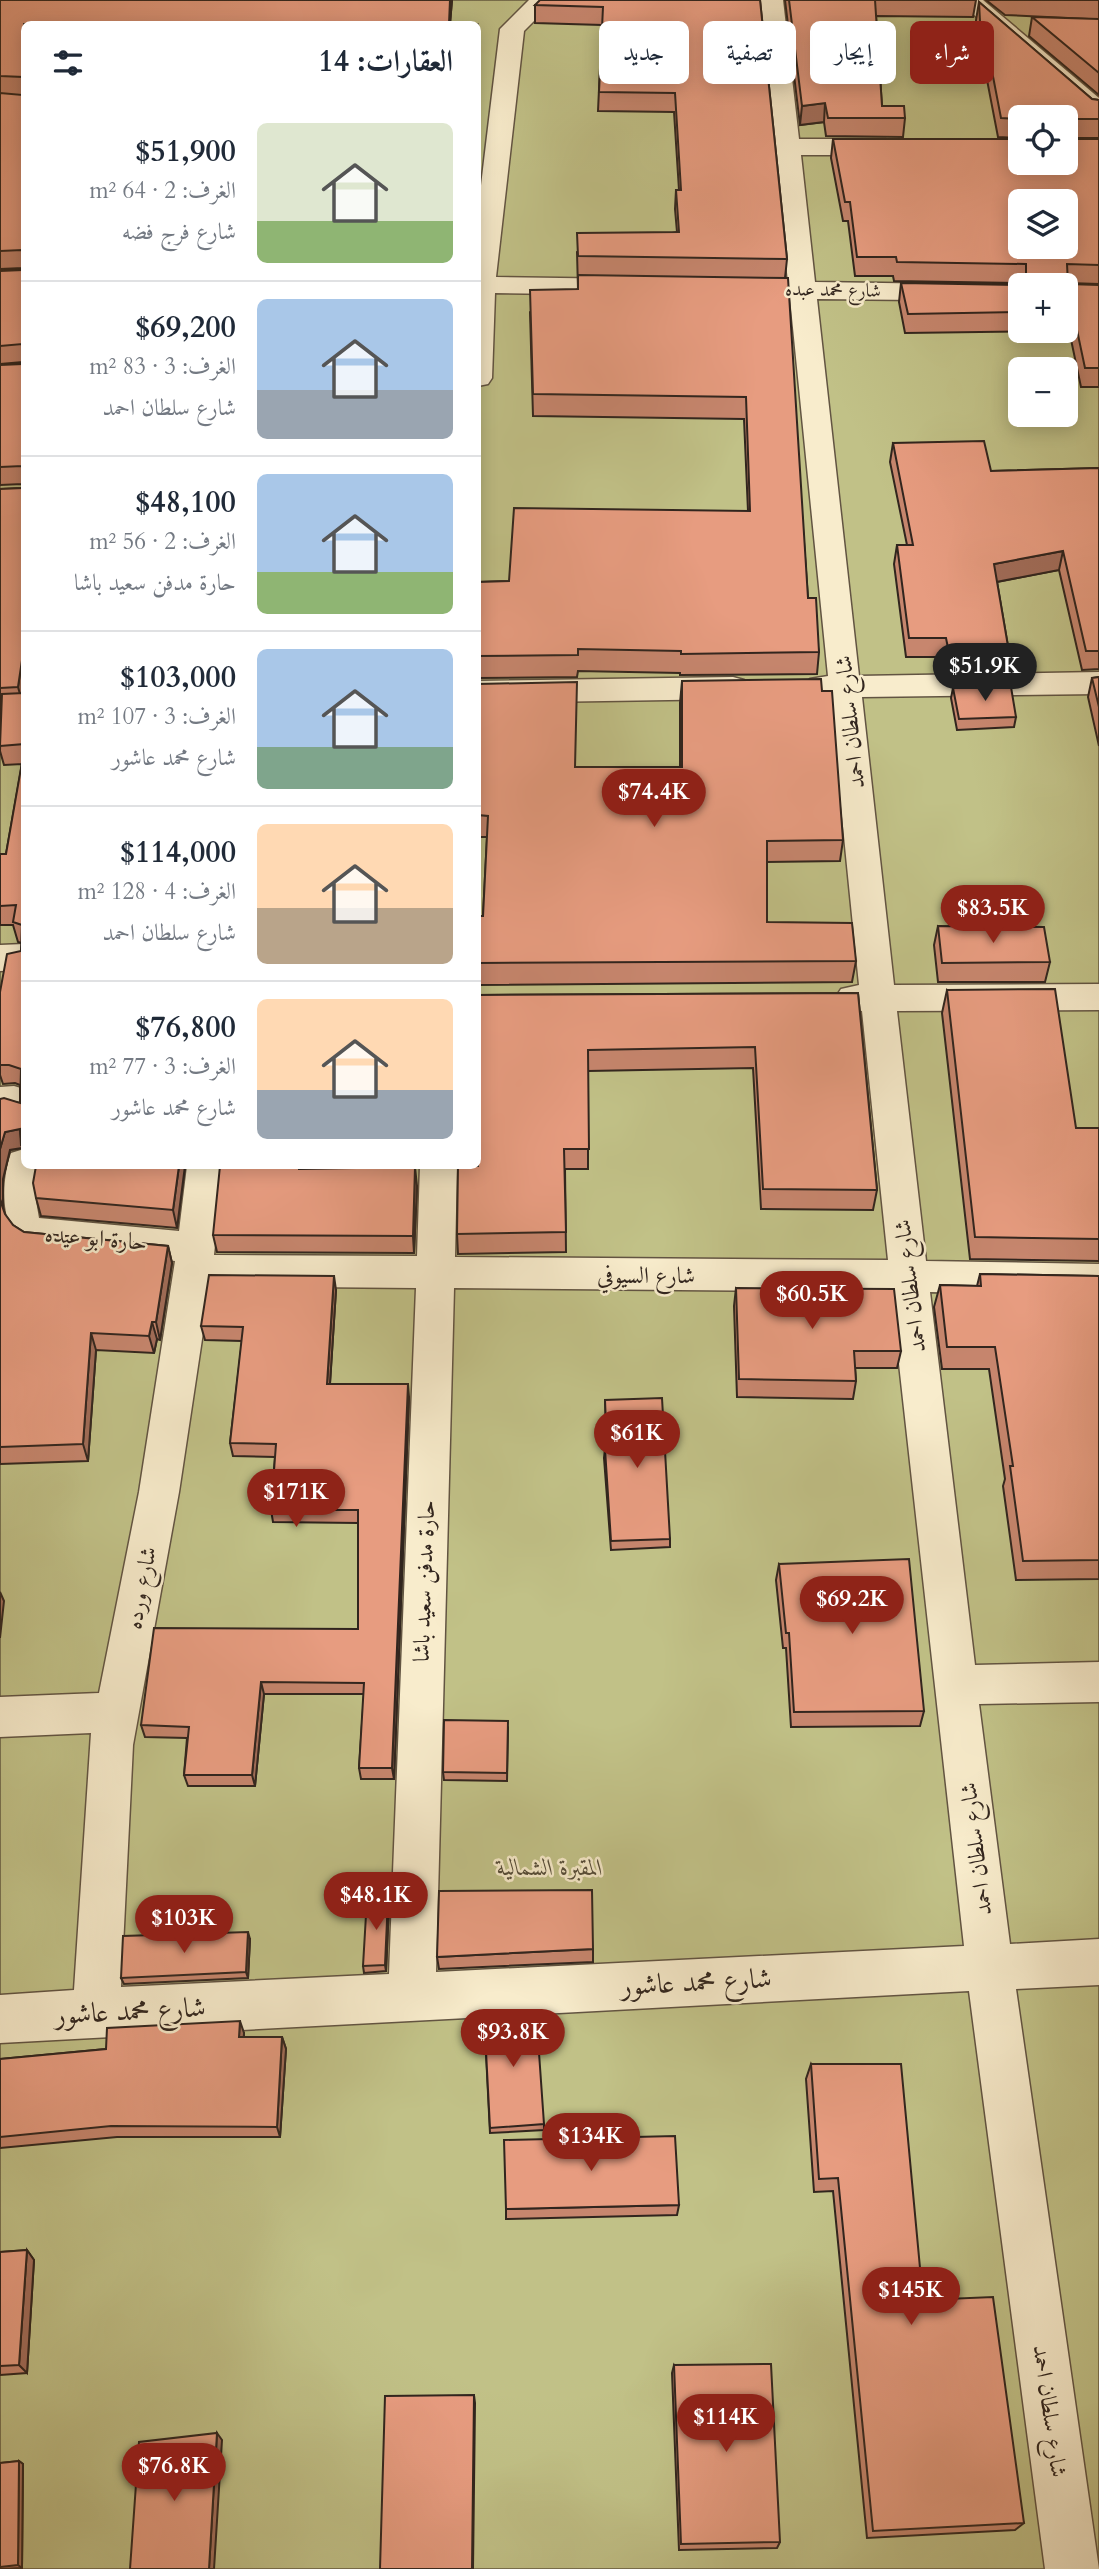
<!DOCTYPE html>
<html lang="ar">
<meta charset="utf-8">
<style>
body{margin:0;font-family:Cardo,Amiri,serif;background:#f6f6f7;color:#1f2937;direction:rtl;height:100vh;display:flex;flex-direction:column;font-size:26px;white-space:nowrap}
*{box-sizing:border-box;margin:0}
p{font-size:23px;color:#747a83}
.icon{flex:none;width:38px;height:38px;fill:none;stroke:currentColor;stroke-width:2;stroke-linecap:round;stroke-linejoin:round}
.map{position:relative;flex:1;overflow:hidden;direction:ltr}
.sheet{position:absolute;left:21px;top:21px;width:460px;height:1148px;display:flex;flex-direction:column;background:#fff;border-radius:10px;box-shadow:0 4px 18px #0003;direction:rtl}
.sheet>*{flex:none}
.hud{position:absolute;left:502px;top:21px;width:492px;height:63px;direction:rtl;display:flex;gap:14px}
.tools{position:absolute;left:1008px;top:105px;display:grid;gap:14px}
.tools a{display:grid;place-items:center;width:70px;height:70px;border-radius:10px;background:#fff;box-shadow:0 4px 18px #0003;font-size:35px}
.price{position:absolute;translate:-50% -60px;padding:0 16px;border-radius:24px;background:#8f2418;color:#fff;font-size:23px;line-height:46px;filter:drop-shadow(0 2px 4px #0008)}
.price::after{content:'';position:absolute;left:50%;top:42px;width:21px;height:16px;margin-left:-10px;background:inherit;clip-path:polygon(0 0,100% 0,50% 100%)}
.price.active{background:#222;color:#fff}
ul{padding:0;list-style:none}
li{display:flex;align-items:center;gap:21px;height:175px;padding:0 28px}
li+li{border-top:2px solid #e0e1e3}
li span{display:grid;place-items:center;flex:none;width:196px;height:140px;border-radius:10px;color:#555}
li>.icon{margin-inline-start:auto}
span .icon{width:84px;height:84px;fill:#fffc;stroke-width:1}
li b{font-size:30px}
h2{display:flex;justify-content:space-between;align-items:center;height:84px;padding:0 28px;font-size:30px}
.chip{padding:0 24px;border-radius:10px;background:#fff;box-shadow:0 4px 18px #0003;font-size:24px;line-height:63px}
.chip.active{background:#8f2418;color:#fff}
.map>svg:first-child{display:block}
.green{fill:#c1c187;stroke:#797352;stroke-width:2;fill-rule:evenodd}
.lines{fill:none;stroke-linecap:round;stroke-linejoin:round}
.minor-casing{stroke:#625442;stroke-width:3}
.minor{fill:#f8eccc;fill-rule:evenodd}
.wall{fill:#c7866e;stroke:#31251e;stroke-width:2}
.shaded-wall{fill:#a26d5a;stroke:#31251e;stroke-width:2}
.building{fill:#e79c80;stroke:#31251e;stroke-width:2;fill-rule:evenodd}
.labels{text-anchor:middle;dominant-baseline:central;stroke-width:5;stroke-linejoin:round;paint-order:stroke}
.far-street-label{font-size:19px;fill:#31251e;stroke:#f8eccc}
.street-label{font-size:23px;fill:#31251e;stroke:#f8eccc}
.park-label{font-size:23px;font-style:italic;fill:#554c38;stroke:#f8eccc}
.near-street-label{font-size:28px;fill:#31251e;stroke:#f8eccc}
</style>
<div class="map">
<svg width="1099" height="2569" viewBox="0 0 1099 2569">
<rect width="100%" height="100%" fill="#f5e1b0"/>
<filter id="stains"><feTurbulence type="fractalNoise" baseFrequency=".00286" numOctaves="4"/><feColorMatrix values="0 0 0 0 .2 0 0 0 0 .09 0 0 0 0 .02 0 0 0 .5 -.17"/></filter>
<radialGradient id="worn" r=".72"><stop offset=".6" stop-color="#630" stop-opacity="0"/><stop offset="1" stop-color="#630" stop-opacity=".3"/></radialGradient>
<path class="green" d="M0,0H1099V2569H0ZM24,24H478V1166H24ZM1020,117H1066V163H1020ZM1020,201H1066V247H1020ZM1020,285H1066V331H1020ZM1020,369H1066V415H1020Z"/>
<g class="lines">
<defs>
<g id="minor">
<polygon points="529,0 555,0 524,31 496,277 630,279 640,281 643,287 640,293 630,295 495,293 492,378 488,384 478,386 478,210 500,29"/>
<path d="M759,0H783L799,139H885L894,142L898,147L894,152L885,155H801L815,282L1021,285L1020,301L817,299L859,676L1099,672V694L862,697L894,985L1099,984V1010L897,1011L926,1261L1099,1264V1296L930,1292L975,1665L1099,1662V1702L979,1704L1010,1944L1099,1939V1985L1016,1989L1099,2569H1045L969,1991L0,2043V1995L74,1990L91,1733L0,1737V1697L99,1693L139,1492L175,1261L30,1247C0,1234 0,1185 11,1153L24,1149V1166H42L36,1201L39,1218L179,1231L187,1166H223L214,1255L417,1256L420,1166H457L455,1257L888,1260L862,1011L841,1007L835,998L841,989L859,985L830,697L810,695L805,687L810,679L828,676L790,298L767,296L764,290L767,284L788,282ZM210,1286L416,1288L389,1974L121,1987L133,1745L179,1492ZM454,1288L891,1292L964,1946L436,1972Z"/>
<polygon points="957,0 983,0 1099,98 1099,118 1090,116"/>
<polygon points="733,677 744,680 749,688 744,696 733,699 478,703 478,681"/>
<polygon points="24,944 24,970 0,971 0,945"/>
<polygon points="14,1086 24,1089 24,1119 10,1114 0,1115 0,1087"/>
</g>
</defs>
<use href="#minor" class="minor-casing"/>
<use href="#minor" class="minor"/>
</g>
<g class="wall">
<polygon points="0,0 452,0 450,24 24,24 24,1156 22,1148 10,1150 3,1179 3,1207 5,1215 13,1225 24,1232 168,1246 172,1263 160,1340 157,1339 154,1353 96,1350 88,1461 0,1464 0,1099 20,1103 20,1085 15,1083 3,1084 0,1075 0,1003 21,951 22,943 18,942 13,925 0,925 0,854 6,854 22,764 4,765 0,751 1,706 0,706 0,489 22,488 22,484 0,485 0,365 22,364 22,362 0,364 0,271 22,270 22,268 0,269"/>
<polygon points="760,0 787,259 785,278 808,598 819,652 817,674 680,675 680,673 578,671 577,677 478,678 478,582 509,581 748,511 744,419 533,416 530,312 578,289 577,252 677,232 675,209 676,190 679,190 674,112 598,111 602,25 535,23 535,5"/>
<polygon points="785,0 976,0 973,17 876,16 882,106 905,118 903,137 826,136 824,122 800,125"/>
<polygon points="986,0 1099,0 1099,95 1029,36 1032,17 1089,19 1005,15"/>
<polygon points="979,2 1092,99 1099,100 1099,138 1068,138 1099,139 1099,284 1068,283 1099,285 1099,387 1081,387 1069,330 1066,331 1066,285 1020,285 1020,331 1053,331 905,333 899,302 901,283 1023,285 1023,283 894,281 893,276 855,276 848,221 843,221 831,158 833,139 1020,163 1066,117 1020,117 1020,138 998,137 983,59 978,58 976,20"/>
<polygon points="893,443 991,471 1099,468 1099,669 1082,670 1059,570 997,582 1009,652 1005,671 946,672 943,657 906,657 894,564 897,545 907,545 890,462"/>
<polygon points="1099,677 1099,746 1088,697 1092,678"/>
<polygon points="682,681 822,691 843,840 840,861 767,862 767,922 856,961 852,982 478,985 478,916 483,916 487,837 478,837 478,684 575,767 680,767 680,703"/>
<polygon points="953,688 1016,717 1014,727 957,730 951,698"/>
<polygon points="938,926 1050,962 1045,982 938,982 934,945"/>
<polygon points="947,990 1076,1128 1099,1128 1099,1261 970,1259 942,1013"/>
<polygon points="858,993 877,1190 873,1210 761,1209 753,1068 588,1071 588,1169 565,1169 566,1252 458,1254 457,1234 478,1166 478,995"/>
<polygon points="36,1166 185,1166 177,1228 41,1216 36,1198"/>
<polygon points="303,1166 302,1169 417,1186 414,1253 217,1252 213,1235"/>
<polygon points="980,1274 1099,1276 1099,1579 1016,1580 1003,1486 1005,1479 989,1369 942,1369 934,1307 940,1285 977,1286"/>
<polygon points="736,1288 901,1351 897,1368 855,1368 856,1381 853,1399 737,1397 734,1306"/>
<polygon points="336,1290 330,1384 409,1397 394,1779 361,1779 359,1768 364,1694 264,1694 255,1786 188,1786 184,1775 187,1738 145,1737 141,1725 358,1629 358,1523 273,1522 271,1510 275,1457 233,1456 230,1443 242,1341 205,1340 201,1326"/>
<polygon points="605,1400 670,1539 670,1547 611,1550 604,1458 605,1449 607,1449"/>
<polygon points="779,1564 924,1711 920,1726 791,1727 786,1648 783,1648 776,1580"/>
<polygon points="508,1728 507,1781 444,1780 443,1772"/>
<polygon points="388,1898 389,1905 386,1971 364,1973 363,1966"/>
<polygon points="250,1939 248,1978 124,1984 121,1978"/>
<polygon points="593,1949 593,1962 439,1969 437,1957"/>
<polygon points="484,2013 544,2124 544,2130 490,2133"/>
<polygon points="244,2033 244,2037 282,2037 286,2049 280,2137 117,2137 0,2148 0,2059 106,2049"/>
<polygon points="811,2064 923,2300 1024,2523 1015,2530 867,2538 833,2191 814,2192 806,2079"/>
<polygon points="679,2205 677,2215 506,2219 506,2209"/>
<polygon points="27,2250 34,2260 27,2373 0,2375 0,2252"/>
<polygon points="674,2365 780,2542 777,2548 679,2550 672,2373"/>
<polygon points="19,2461 23,2464 22,2568 0,2569 0,2463"/>
</g>
<g class="shaded-wall">
<polygon points="450,0 452,0 450,24 449,24"/>
<polygon points="825,103 824,122 800,125 802,106"/>
<polygon points="1063,551 1059,570 991,583 994,564"/>
<polygon points="24,647 24,693 23,705 18,687"/>
<polygon points="20,1129 22,1148 10,1150 3,1179 3,1207 0,1199 0,1149 5,1132"/>
<polygon points="179,1166 185,1166 177,1228 173,1210"/>
<polygon points="415,1167 417,1186 414,1253 413,1236"/>
<polygon points="168,1246 172,1263 160,1340 156,1322"/>
<polygon points="334,1276 336,1290 329,1398 327,1384"/>
<polygon points="152,1322 157,1339 154,1353 149,1336"/>
<polygon points="91,1333 96,1350 88,1461 83,1444"/>
<polygon points="408,1384 409,1397 394,1779 392,1768"/>
<polygon points="0,1592 4,1601 0,1638"/>
<polygon points="261,1682 264,1694 255,1786 252,1775"/>
<polygon points="388,1898 389,1905 386,1971 385,1965"/>
<polygon points="248,1932 250,1939 248,1978 246,1972"/>
<polygon points="240,2021 244,2033 243,2049 239,2037"/>
<polygon points="282,2037 286,2049 280,2137 277,2127"/>
<polygon points="27,2250 34,2260 27,2373 19,2365"/>
<polygon points="474,2395 475,2403 473,2569 472,2569"/>
<polygon points="217,2433 222,2440 214,2569 209,2569"/>
<polygon points="19,2461 23,2464 22,2568 18,2565"/>
</g>
<g class="building">
<polygon points="0,0 450,0 449,24 24,24 24,647 18,687 0,688 0,489 22,488 22,466 0,467 0,365 22,364 22,344 0,346 0,271 22,270 22,250 0,251 0,93 22,95 23,77 0,76"/>
<polygon points="540,0 760,0 787,259 578,256 577,233 679,232 676,190 681,190 675,93 599,92 603,7 535,5"/>
<polygon points="789,0 875,0 882,106 904,106 905,118 828,118 825,103 802,106"/>
<path d="M979,2L1092,99L1099,100V119H1068V139H1099V265L1067,264L1068,284L1099,285V368H1085L1073,311L1066,312V285H1020V312L908,314L901,283L1023,285L1026,282V264L897,262L896,257H857L850,202H845L833,139H1020V163H1066V117H1020V119L1001,118L986,40H981ZM1020,201H1066V247H1020Z"/>
<polygon points="1032,17 1099,19 1099,73"/>
<polygon points="578,275 788,278 808,598 816,598 819,652 681,654 681,651 578,649 578,655 478,656 478,582 509,581 514,508 750,511 746,397 533,394 530,290 578,289"/>
<polygon points="984,441 991,471 1099,468 1099,651 1086,651 1063,551 994,564 1009,652 949,653 946,638 909,638 897,545 913,545 893,443"/>
<polygon points="1099,677 1099,707 1092,678"/>
<polygon points="821,679 822,691 832,691 843,840 767,841 767,922 852,923 856,961 478,963 478,916 483,916 488,816 478,815 478,684 577,682 575,767 682,767 682,681"/>
<polygon points="1011,687 1016,717 959,719 953,688"/>
<polygon points="24,693 24,744 0,746 2,694"/>
<polygon points="24,751 24,1145 21,1145 20,1129 5,1132 0,1149 0,1099 4,1098 20,1103 21,1069 9,1065 0,1065 0,992 7,954 21,951 22,925 13,922 16,905 0,906 0,854 6,854"/>
<polygon points="938,926 1044,927 1050,962 942,963"/>
<polygon points="1055,989 1076,1128 1099,1128 1099,1239 975,1237 947,990"/>
<polygon points="858,993 877,1190 763,1189 755,1047 588,1050 589,1149 564,1149 566,1232 457,1234 458,1166 478,1166 478,995"/>
<polygon points="36,1166 179,1166 173,1210 36,1198 33,1183"/>
<polygon points="220,1166 299,1166 299,1169 415,1167 413,1236 213,1235"/>
<polygon points="0,1200 5,1214 13,1225 24,1232 168,1246 156,1322 152,1322 149,1336 91,1333 83,1444 0,1447"/>
<polygon points="980,1274 1099,1276 1099,1560 1023,1561 1010,1466 1013,1466 995,1347 947,1347 940,1285 981,1286"/>
<polygon points="209,1275 334,1276 327,1384 408,1384 392,1768 359,1768 364,1683 261,1682 252,1775 184,1775 189,1727 141,1725 154,1628 358,1629 358,1510 271,1510 276,1444 230,1443 243,1327 201,1326"/>
<polygon points="736,1288 894,1289 901,1351 854,1351 856,1381 739,1379"/>
<polygon points="662,1398 670,1539 611,1541 605,1449 607,1449 605,1400"/>
<polygon points="909,1559 924,1711 794,1712 789,1633 786,1633 779,1564"/>
<polygon points="444,1720 508,1721 507,1773 443,1772"/>
<polygon points="592,1890 593,1949 437,1957 439,1891"/>
<polygon points="367,1898 388,1898 385,1965 363,1966"/>
<polygon points="248,1932 246,1972 121,1978 123,1936"/>
<polygon points="536,2010 544,2124 490,2128 484,2013"/>
<polygon points="240,2021 239,2037 282,2037 277,2127 111,2126 0,2137 0,2059 106,2049 107,2028"/>
<polygon points="811,2064 901,2064 923,2300 993,2297 1024,2523 873,2531 838,2178 819,2179"/>
<polygon points="675,2136 679,2205 506,2209 504,2140"/>
<polygon points="27,2250 19,2365 0,2366 0,2252"/>
<polygon points="771,2364 780,2542 681,2544 674,2365"/>
<polygon points="474,2395 472,2569 380,2569 385,2396"/>
<polygon points="217,2433 209,2569 130,2569 139,2442"/>
<polygon points="19,2461 18,2565 0,2567 0,2463"/>
</g>
<g class="labels">
<g class="far-street-label">
<text transform="translate(833 290) rotate(1)">شارع محمد عبده</text>
</g>
<g class="street-label">
<text transform="translate(850 722) rotate(-96)">شارع سلطان احمد</text>
<text transform="translate(96 1238) rotate(5)">حارة ابو عيده</text>
<text x="646" y="1275">شارع السيوفي</text>
<text transform="translate(910 1286) rotate(-97)">شارع سلطان احمد</text>
<text transform="translate(424 1581) rotate(-88)">حارة مدفن سعيد باشا</text>
<text transform="translate(141 1588) rotate(-79)">شارع ورده</text>
<text transform="translate(976 1849) rotate(-97)">شارع سلطان احمد</text>
<text transform="translate(1050 2411) rotate(82)">شارع سلطان احمد</text>
</g>
<g class="park-label">
<text x="550" y="1867">المقبرة الشمالية</text>
</g>
<g class="near-street-label">
<text transform="translate(696 1982) rotate(-3)">شارع محمد عاشور</text>
<text transform="translate(130 2011) rotate(-3)">شارع محمد عاشور</text>
</g>
</g>
<rect width="100%" height="100%" filter="url(#stains)"/>
<rect width="100%" height="100%" fill="url(#worn)"/>
</svg>
<div class="tools">
<a><svg class="icon" aria-label="locate" viewBox="0 0 24 24"><circle cx="12" cy="12" r="6"/><path d="M12 2v4M12 18v4M2 12h4M18 12h4"/></svg></a>
<a><svg class="icon" aria-label="layers" viewBox="0 0 24 24"><path d="M12 4l9 5-9 5-9-5zM3 14l9 5 9-5"/></svg></a>
<a>+</a>
<a>−</a>
</div>
<b class="price active" style="left:985px;top:703px">$51.9K</b>
<b class="price" style="left:654px;top:829px">$74.4K</b>
<b class="price" style="left:993px;top:945px">$83.5K</b>
<b class="price" style="left:812px;top:1331px">$60.5K</b>
<b class="price" style="left:637px;top:1470px">$61K</b>
<b class="price" style="left:296px;top:1529px">$171K</b>
<b class="price" style="left:852px;top:1636px">$69.2K</b>
<b class="price" style="left:376px;top:1932px">$48.1K</b>
<b class="price" style="left:184px;top:1955px">$103K</b>
<b class="price" style="left:513px;top:2069px">$93.8K</b>
<b class="price" style="left:591px;top:2173px">$134K</b>
<b class="price" style="left:911px;top:2327px">$145K</b>
<b class="price" style="left:726px;top:2454px">$114K</b>
<b class="price" style="left:174px;top:2503px">$76.8K</b>
<div class="hud">
<a class="chip active">شراء</a>
<a class="chip">إيجار</a>
<a class="chip">تصفية</a>
<a class="chip">جديد</a>
</div>
<section class="sheet">
<h2>العقارات: 14<svg class="icon" aria-label="filters" viewBox="0 0 24 24"><path d="M4 7h16M4 17h16"/><circle cx="9" cy="7" r="2"/><circle cx="15" cy="17" r="2"/></svg></h2>
<ul>
<li><span style="background:linear-gradient(#dfe7d0 70%,#8fb573 0)"><svg class="icon" aria-label="home" viewBox="0 0 24 24"><path d="M3 11l9-7 9 7M6 9v11h12V9"/></svg></span><div><b>$51,900</b><p>الغرف: 2 · 64 m²</p><p>شارع فرج فضه</p></div></li>
<li><span style="background:linear-gradient(#a9c7e8 65%,#9aa5b1 0)"><svg class="icon" aria-label="home" viewBox="0 0 24 24"><path d="M3 11l9-7 9 7M6 9v11h12V9"/></svg></span><div><b>$69,200</b><p>الغرف: 3 · 83 m²</p><p>شارع سلطان احمد</p></div></li>
<li><span style="background:linear-gradient(#a9c7e8 70%,#8fb573 0)"><svg class="icon" aria-label="home" viewBox="0 0 24 24"><path d="M3 11l9-7 9 7M6 9v11h12V9"/></svg></span><div><b>$48,100</b><p>الغرف: 2 · 56 m²</p><p>حارة مدفن سعيد باشا</p></div></li>
<li><span style="background:linear-gradient(#a9c7e8 70%,#7fa58c 0)"><svg class="icon" aria-label="home" viewBox="0 0 24 24"><path d="M3 11l9-7 9 7M6 9v11h12V9"/></svg></span><div><b>$103,000</b><p>الغرف: 3 · 107 m²</p><p>شارع محمد عاشور</p></div></li>
<li><span style="background:linear-gradient(#ffd9b3 60%,#b9a48a 0)"><svg class="icon" aria-label="home" viewBox="0 0 24 24"><path d="M3 11l9-7 9 7M6 9v11h12V9"/></svg></span><div><b>$114,000</b><p>الغرف: 4 · 128 m²</p><p>شارع سلطان احمد</p></div></li>
<li><span style="background:linear-gradient(#ffd9b3 65%,#9aa5b1 0)"><svg class="icon" aria-label="home" viewBox="0 0 24 24"><path d="M3 11l9-7 9 7M6 9v11h12V9"/></svg></span><div><b>$76,800</b><p>الغرف: 3 · 77 m²</p><p>شارع محمد عاشور</p></div></li>
</ul>
</section>
</div>
